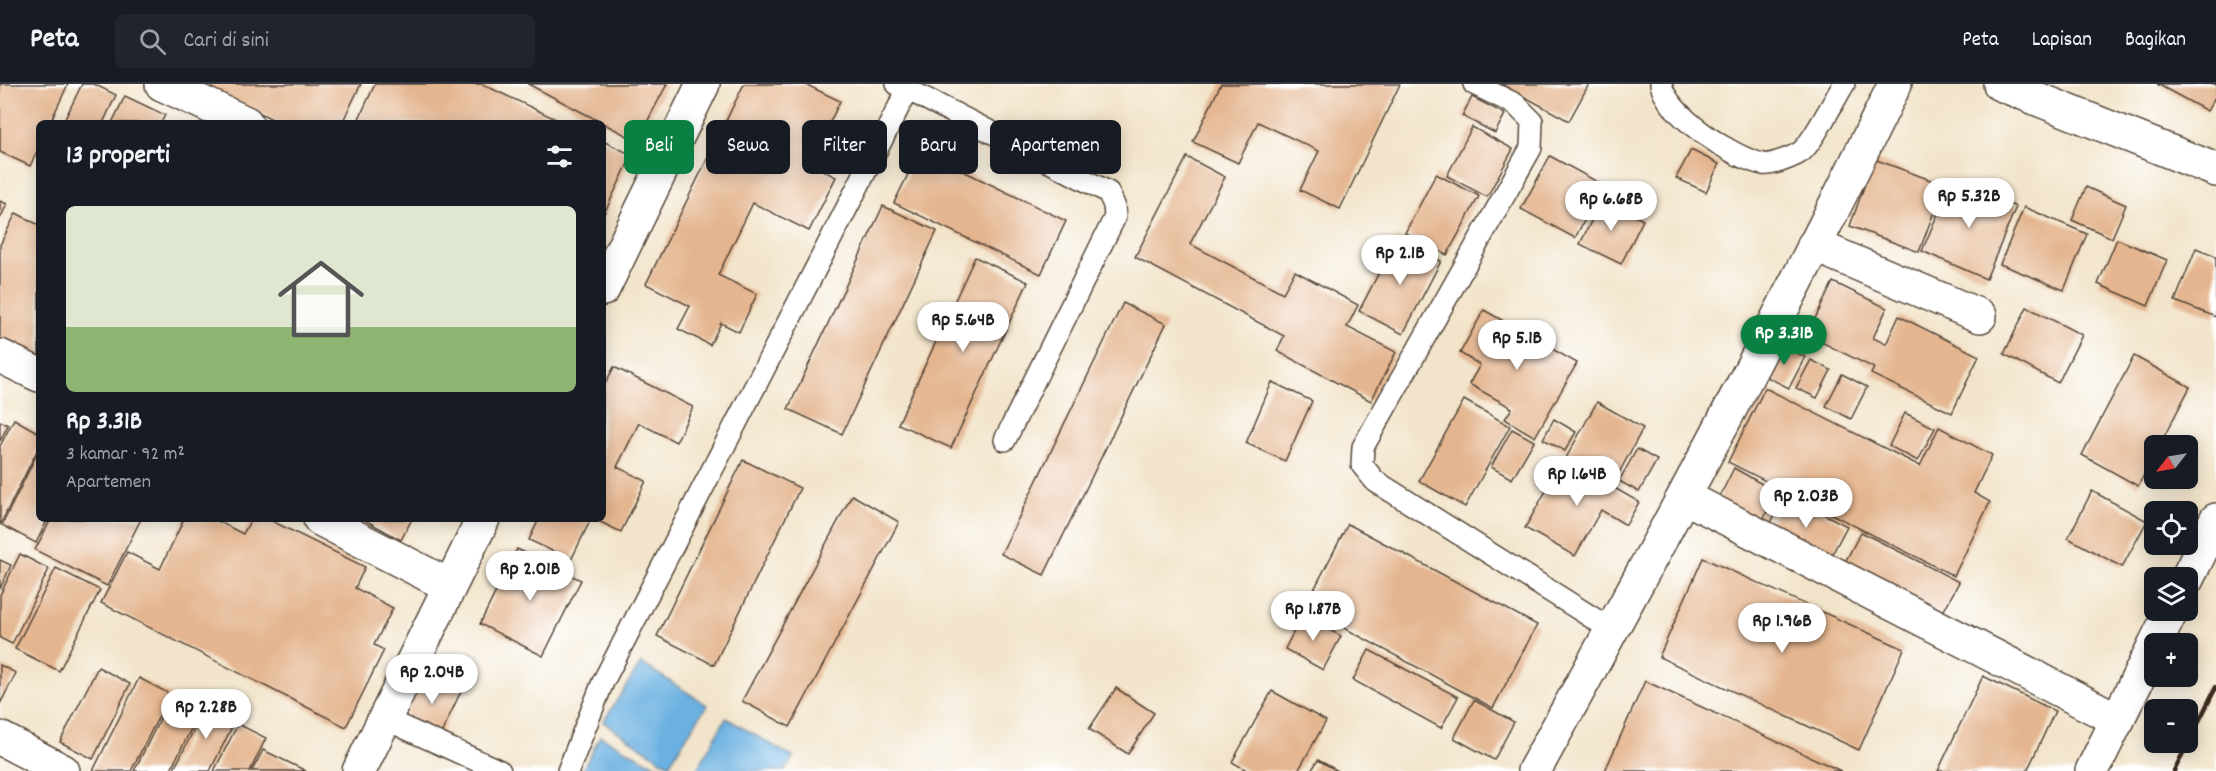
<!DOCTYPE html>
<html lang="id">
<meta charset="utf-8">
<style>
body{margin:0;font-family:Dekko,sans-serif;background:#20242c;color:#f1f3f6;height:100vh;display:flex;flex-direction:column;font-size:22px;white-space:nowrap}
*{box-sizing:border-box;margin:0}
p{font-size:20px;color:#9ea1a6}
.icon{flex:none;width:33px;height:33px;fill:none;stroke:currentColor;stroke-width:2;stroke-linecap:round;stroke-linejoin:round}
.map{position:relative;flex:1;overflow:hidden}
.sheet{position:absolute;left:36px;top:36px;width:570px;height:402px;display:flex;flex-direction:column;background:#171b24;border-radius:9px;box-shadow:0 3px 15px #0003}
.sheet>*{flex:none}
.hud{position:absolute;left:624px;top:36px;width:570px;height:54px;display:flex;gap:12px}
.needle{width:39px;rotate:239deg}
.fabs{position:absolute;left:2144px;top:351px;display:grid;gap:12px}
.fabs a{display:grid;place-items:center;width:54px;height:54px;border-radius:9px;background:#171b24;box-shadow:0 3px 15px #0003;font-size:30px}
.price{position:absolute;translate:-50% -51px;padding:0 14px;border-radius:21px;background:#fff;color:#222;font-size:20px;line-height:39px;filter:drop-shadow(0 2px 3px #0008)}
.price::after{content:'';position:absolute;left:50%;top:36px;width:18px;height:14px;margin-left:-9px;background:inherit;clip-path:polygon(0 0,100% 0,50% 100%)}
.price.on{background:#0b8043;color:#fff}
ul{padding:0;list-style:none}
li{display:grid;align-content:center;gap:12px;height:318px;padding:0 30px}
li+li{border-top:2px solid #363941}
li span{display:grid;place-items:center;height:186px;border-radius:9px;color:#555}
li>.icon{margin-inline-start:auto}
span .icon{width:108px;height:108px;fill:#fffc;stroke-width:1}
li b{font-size:26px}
h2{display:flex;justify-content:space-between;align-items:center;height:72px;padding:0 30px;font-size:26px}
.chip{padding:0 21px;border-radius:9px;background:#171b24;box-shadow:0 3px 15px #0003;font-size:21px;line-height:54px}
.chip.on{background:#0b8043;color:#fff}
header{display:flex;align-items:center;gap:36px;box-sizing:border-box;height:84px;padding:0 30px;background:#171b24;border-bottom:2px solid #363941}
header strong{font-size:28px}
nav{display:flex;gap:33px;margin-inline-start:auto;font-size:21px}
.search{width:420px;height:54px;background:#20242c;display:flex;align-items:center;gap:15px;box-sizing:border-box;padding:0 21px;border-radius:9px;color:#9ea1a6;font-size:22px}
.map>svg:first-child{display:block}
.water{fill:#6bb1e1;stroke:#536e80;stroke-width:1.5}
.building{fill:#e4b58f}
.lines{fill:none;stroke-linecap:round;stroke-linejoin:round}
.service-casing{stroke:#564638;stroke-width:24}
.minor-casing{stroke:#564638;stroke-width:36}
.secondary-casing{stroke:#564638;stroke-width:36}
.service{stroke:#fff;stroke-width:21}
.minor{stroke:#fff;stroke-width:33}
.secondary{stroke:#fff;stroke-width:33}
.rail{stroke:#3b2a1e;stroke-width:4.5}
</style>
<header>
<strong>Peta</strong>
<div class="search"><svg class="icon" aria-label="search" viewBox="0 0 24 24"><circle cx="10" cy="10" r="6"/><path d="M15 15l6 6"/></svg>Cari di sini</div>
<nav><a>Peta</a><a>Lapisan</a><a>Bagikan</a></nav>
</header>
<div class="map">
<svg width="2216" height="687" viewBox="0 0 2216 687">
<rect width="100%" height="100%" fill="#fff"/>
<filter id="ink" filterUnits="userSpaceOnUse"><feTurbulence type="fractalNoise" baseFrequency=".0167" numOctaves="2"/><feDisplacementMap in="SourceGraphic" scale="12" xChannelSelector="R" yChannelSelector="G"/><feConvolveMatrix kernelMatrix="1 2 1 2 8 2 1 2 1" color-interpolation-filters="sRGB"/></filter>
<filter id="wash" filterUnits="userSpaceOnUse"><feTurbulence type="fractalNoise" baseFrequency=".008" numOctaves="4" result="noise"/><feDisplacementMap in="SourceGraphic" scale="24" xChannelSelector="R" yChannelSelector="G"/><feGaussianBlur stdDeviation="1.35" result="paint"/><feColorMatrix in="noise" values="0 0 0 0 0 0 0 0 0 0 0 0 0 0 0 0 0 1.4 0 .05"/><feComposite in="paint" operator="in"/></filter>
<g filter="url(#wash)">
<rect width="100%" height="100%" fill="#f2e4ca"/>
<g class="water">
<polygon points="641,579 707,621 669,681 603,638"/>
<polygon points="726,634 793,673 785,687 696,687"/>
<polygon points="600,652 666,687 582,687"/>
</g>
<g id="blocks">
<g class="building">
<polygon points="0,0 68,0 50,39 39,39 39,63 30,82 0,68"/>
<polygon points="82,0 94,0 116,11 103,39 63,39"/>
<polygon points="201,0 361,0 342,39 280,39"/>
<polygon points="375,0 482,0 564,39 357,39"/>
<polygon points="528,0 667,0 637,57"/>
<polygon points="744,0 805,0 840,17 810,80 836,93 809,147 753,119 718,191 757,210 739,248 721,239 710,261 678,245 690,222 646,200"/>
<polygon points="1221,0 1400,0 1340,125 1300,106 1319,67 1258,38 1238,79 1193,58"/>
<polygon points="1501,0 1589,0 1569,37"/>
<polygon points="2157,0 2216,0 2216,11 2207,27"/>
<polygon points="125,12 165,31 161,39 112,39"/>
<polygon points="1472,13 1505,30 1495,49 1462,32"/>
<polygon points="1472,43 1513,65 1487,113 1447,92"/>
<polygon points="603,57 632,71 603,132"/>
<polygon points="920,66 1066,137 1041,190 894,119"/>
<polygon points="1691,66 1719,80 1706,108 1676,94"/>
<polygon points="1550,72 1603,101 1575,154 1521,125"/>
<polygon points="1187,73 1225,93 1190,160 1283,209 1295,187 1358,221 1347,243 1396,268 1371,317 1277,267 1284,252 1135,173"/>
<polygon points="1874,75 1944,101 1919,168 1850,142"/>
<polygon points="1436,90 1479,112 1447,171 1405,149"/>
<polygon points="1952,96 2016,123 1986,195 1922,167"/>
<polygon points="2086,103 2126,121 2112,154 2072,136"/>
<polygon points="1602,115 1643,136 1621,180 1580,160"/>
<polygon points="0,117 7,120 0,135"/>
<polygon points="883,122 937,147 842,350 788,325"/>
<polygon points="2024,123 2087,150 2064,206 2000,180"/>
<polygon points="16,129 39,141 39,274 0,254 0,161"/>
<polygon points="1397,154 1441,177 1403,250 1359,227"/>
<polygon points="2117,155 2167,176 2148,222 2098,200"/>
<polygon points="2196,164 2216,172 2216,233 2175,217"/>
<polygon points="975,173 1028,198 951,364 898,340"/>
<polygon points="1833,198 1887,224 1873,254 1886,260 1899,232 1979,272 1952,329 1871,290 1874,284 1807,251"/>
<polygon points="1123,219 1166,240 1044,491 1001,470"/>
<polygon points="2027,223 2082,251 2058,299 2004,270"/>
<polygon points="1484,226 1577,279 1535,353 1505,335 1512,324 1469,300 1480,281 1460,269"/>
<polygon points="1778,260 1805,273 1789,304 1763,291"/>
<polygon points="2134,272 2190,303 2159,362 2154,362 2154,372 2138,402 2082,371"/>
<polygon points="1811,276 1831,286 1817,314 1796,304"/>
<polygon points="614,283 693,323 676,358 639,339 617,383 646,397 621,448 594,435 603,435 603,304"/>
<polygon points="1842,290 1867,303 1851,335 1826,322"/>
<polygon points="1272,298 1312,317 1285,377 1246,359"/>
<polygon points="1765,304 1920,382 1939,343 1992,371 1974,409 1990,418 1954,492 1728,378"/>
<polygon points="1464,316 1510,342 1465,423 1419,397"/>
<polygon points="1597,318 1643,344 1613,400 1566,374"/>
<polygon points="1905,329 1935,344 1918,377 1889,362"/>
<polygon points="14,335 39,349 39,363 0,441 0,362"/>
<polygon points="1554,335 1576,348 1565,367 1543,355"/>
<polygon points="0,337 8,341 0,357"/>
<polygon points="1512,345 1534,357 1512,395 1491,383"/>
<polygon points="1637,365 1657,376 1639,408 1619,397"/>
<polygon points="39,366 39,435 48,435 36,459 2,441"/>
<polygon points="1564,375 1639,418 1626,441 1601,426 1575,472 1525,444"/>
<polygon points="743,376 800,404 714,581 657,552"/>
<polygon points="1734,384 1776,408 1761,440 1714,424"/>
<polygon points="2092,407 2147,437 2122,483 2068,454"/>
<polygon points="1785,410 1847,442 1827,480 1766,449"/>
<polygon points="852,411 899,438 790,643 742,617"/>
<polygon points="51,435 141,435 107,502 35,466"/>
<polygon points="184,435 214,435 243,450 251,435 268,435 365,483 355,504 393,524 374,561 384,566 346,643 101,519 127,468 160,485"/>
<polygon points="363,435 412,435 401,456"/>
<polygon points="539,435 591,435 571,476 529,456"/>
<polygon points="1348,440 1537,541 1493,624 1305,523"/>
<polygon points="1861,448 1959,498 1942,530 1844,480"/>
<polygon points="517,465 581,496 543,572 480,540"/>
<polygon points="20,470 49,485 12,560 0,554 0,511"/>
<polygon points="1703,474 1904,565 1859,666 1659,573"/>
<polygon points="0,476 11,481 0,505"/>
<polygon points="56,484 100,506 59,587 15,565"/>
<polygon points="1302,531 1341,552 1323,586 1285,565"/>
<polygon points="1369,566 1458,613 1441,644 1353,596"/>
<polygon points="0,581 16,589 0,620"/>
<polygon points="98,583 130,600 93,675 60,658"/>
<polygon points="424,589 462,605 439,654 403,637"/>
<polygon points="1983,592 2055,627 2027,687 1938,687"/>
<polygon points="139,594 170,610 131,687 93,687"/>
<polygon points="1645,597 1841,687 1605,687"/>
<polygon points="1116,604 1154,629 1128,670 1089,645"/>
<polygon points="1272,607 1326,637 1298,687 1248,687 1232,678"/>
<polygon points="1474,616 1514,638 1494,676 1454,654"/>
<polygon points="208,618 237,633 210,687 173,687"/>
<polygon points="168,619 197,633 170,687 134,687"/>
<polygon points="238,640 266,654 250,687 214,687"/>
<polygon points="263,666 306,687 252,687"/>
<polygon points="1318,676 1338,687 1311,687"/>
</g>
</g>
</g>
<g filter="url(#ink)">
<use href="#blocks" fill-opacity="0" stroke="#564638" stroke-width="1.5"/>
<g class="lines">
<defs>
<g id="service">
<polyline points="897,0 1108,108 1114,121 1115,133 1005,356"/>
<polyline points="1474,0 1515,20 1532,37 1531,64 1363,363 1362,381 1375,397 1612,546"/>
<path d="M1661,0C1667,31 1733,74 1763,80C1771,82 1796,72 1802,67C1814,56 1834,16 1844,0"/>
<polyline points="385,635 500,687"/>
<polyline points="568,687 603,598 908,5"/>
</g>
<g id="minor">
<polyline points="162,0 246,39"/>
<polyline points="1814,161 1980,232"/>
<polyline points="603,205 703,0"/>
<polyline points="0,272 39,291"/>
<polyline points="1685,413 2118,636"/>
<polyline points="320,435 448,501"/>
<polyline points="2187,495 2216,436"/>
<polyline points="2155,560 2172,526"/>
<polyline points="0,654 63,687"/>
<polyline points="359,687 483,435"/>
<path d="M1534,687C1659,461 1782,233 1895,0"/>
<polyline points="2092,687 2154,562"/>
</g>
<polyline id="secondary" points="2000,0 2216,86"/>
</defs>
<use href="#service" class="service-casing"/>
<use href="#minor" class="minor-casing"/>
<use href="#secondary" class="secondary-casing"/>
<use href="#service" class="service"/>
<use href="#minor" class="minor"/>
<use href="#secondary" class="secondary"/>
<polyline class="rail" points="2174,687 2216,603"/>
</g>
</g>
</svg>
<div class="fabs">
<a><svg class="needle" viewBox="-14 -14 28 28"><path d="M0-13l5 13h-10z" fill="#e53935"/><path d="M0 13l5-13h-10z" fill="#9ea1a6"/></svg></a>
<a><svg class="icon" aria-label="locate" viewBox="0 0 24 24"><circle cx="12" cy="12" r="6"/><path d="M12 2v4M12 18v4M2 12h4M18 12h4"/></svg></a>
<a><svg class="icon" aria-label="layers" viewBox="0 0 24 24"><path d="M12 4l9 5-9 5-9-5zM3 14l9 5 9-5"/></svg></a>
<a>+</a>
<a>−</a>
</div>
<b class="price" style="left:1969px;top:145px">Rp 5.32B</b>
<b class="price" style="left:1611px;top:148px">Rp 6.68B</b>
<b class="price" style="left:1400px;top:202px">Rp 2.1B</b>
<b class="price" style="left:963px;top:269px">Rp 5.64B</b>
<b class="price on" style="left:1784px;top:282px">Rp 3.31B</b>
<b class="price" style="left:1517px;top:287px">Rp 5.1B</b>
<b class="price" style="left:1577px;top:423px">Rp 1.64B</b>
<b class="price" style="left:1806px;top:445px">Rp 2.03B</b>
<b class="price" style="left:530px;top:518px">Rp 2.01B</b>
<b class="price" style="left:1313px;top:558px">Rp 1.87B</b>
<b class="price" style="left:1782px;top:570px">Rp 1.96B</b>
<b class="price" style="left:432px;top:621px">Rp 2.04B</b>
<b class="price" style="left:206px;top:656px">Rp 2.28B</b>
<div class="hud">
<a class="chip on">Beli</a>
<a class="chip">Sewa</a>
<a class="chip">Filter</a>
<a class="chip">Baru</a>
<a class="chip">Apartemen</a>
</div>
<section class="sheet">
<h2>13 properti<svg class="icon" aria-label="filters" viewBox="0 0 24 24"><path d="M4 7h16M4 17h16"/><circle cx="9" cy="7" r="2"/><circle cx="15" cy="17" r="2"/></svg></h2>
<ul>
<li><span style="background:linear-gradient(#dfe7d0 65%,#8fb573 0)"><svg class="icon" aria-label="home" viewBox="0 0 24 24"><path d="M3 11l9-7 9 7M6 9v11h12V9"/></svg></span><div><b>Rp 3.31B</b><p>3 kamar · 92 m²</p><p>Apartemen</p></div></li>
</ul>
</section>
</div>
